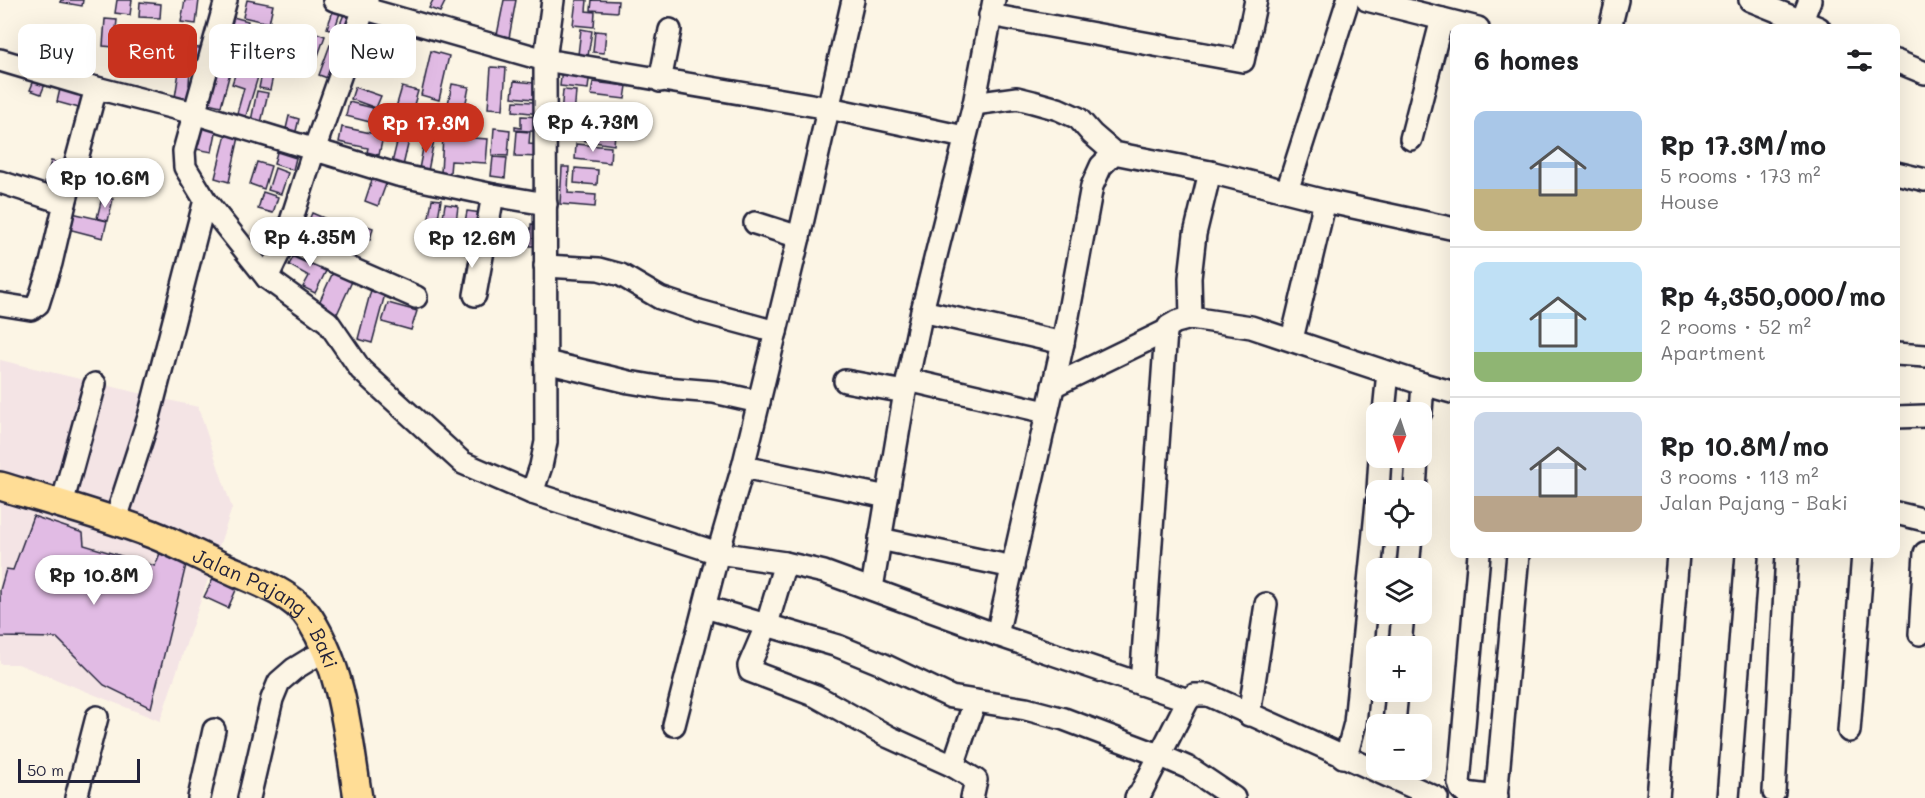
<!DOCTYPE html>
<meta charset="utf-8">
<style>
body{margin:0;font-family:Mali,sans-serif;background:#f6f6f6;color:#202124;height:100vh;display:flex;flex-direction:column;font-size:22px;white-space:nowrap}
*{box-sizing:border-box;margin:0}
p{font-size:20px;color:#757577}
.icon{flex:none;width:33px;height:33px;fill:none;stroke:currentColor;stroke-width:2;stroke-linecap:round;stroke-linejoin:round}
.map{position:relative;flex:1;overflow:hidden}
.sheet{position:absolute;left:1450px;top:24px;width:450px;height:534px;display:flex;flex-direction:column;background:#fff;border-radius:12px;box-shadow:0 6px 24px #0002}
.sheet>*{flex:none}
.guide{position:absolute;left:18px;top:24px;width:570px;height:54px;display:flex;gap:12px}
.needle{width:39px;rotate:183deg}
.fabs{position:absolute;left:1366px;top:402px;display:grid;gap:12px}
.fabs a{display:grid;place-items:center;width:66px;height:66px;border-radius:12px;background:#fff;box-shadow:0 6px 24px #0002;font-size:30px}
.scale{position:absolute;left:18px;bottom:15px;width:122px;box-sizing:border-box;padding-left:6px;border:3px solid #22223b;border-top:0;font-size:16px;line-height:21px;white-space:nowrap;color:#22223b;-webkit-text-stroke:4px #fcf5e5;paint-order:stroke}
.price{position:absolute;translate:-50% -51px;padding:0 14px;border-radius:21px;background:#fff;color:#222;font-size:20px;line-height:39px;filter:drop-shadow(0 2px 3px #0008)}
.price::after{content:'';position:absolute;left:50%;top:36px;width:18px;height:14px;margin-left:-9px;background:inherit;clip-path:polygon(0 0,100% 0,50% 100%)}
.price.current{background:#c8321e;color:#fff}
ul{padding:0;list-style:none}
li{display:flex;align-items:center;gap:18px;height:150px;padding:0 24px}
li+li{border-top:2px solid #e0e0e0}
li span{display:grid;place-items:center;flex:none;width:168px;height:120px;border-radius:12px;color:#555}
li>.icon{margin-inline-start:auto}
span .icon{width:72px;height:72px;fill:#fffc;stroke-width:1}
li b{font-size:26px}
h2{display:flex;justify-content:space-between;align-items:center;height:72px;padding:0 24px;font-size:26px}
.pill{padding:0 21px;border-radius:12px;background:#fff;box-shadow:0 6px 24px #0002;font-size:21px;line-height:54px}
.pill.current{background:#c8321e;color:#fff}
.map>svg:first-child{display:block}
.built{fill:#f4e4e5}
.building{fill:#e1bbe4;stroke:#22223b;stroke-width:1.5}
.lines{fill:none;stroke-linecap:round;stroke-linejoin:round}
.minor-casing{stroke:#22223b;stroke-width:26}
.major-casing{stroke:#22223b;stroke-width:32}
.minor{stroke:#fcf5e5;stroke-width:21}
.major{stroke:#ffdd96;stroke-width:27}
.labels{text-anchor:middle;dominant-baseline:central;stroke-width:4.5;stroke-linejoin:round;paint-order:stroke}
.street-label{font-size:20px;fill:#22223b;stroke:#fcf5e5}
</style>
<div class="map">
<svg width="1925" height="798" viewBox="0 0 1925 798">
<rect width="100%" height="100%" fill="#fcf5e5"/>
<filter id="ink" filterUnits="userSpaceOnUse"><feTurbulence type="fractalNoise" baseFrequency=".0167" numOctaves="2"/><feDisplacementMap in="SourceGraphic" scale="12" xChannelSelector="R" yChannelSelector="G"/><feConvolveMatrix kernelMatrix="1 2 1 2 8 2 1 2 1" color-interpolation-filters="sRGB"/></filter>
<g filter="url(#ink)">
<polygon class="built" points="0,360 198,407 232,508 160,721 18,664 0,664"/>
<g class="building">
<polygon points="61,0 83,0 82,6 60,2"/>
<polygon points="117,0 132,0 130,15 115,13"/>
<polygon points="185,0 199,0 196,24 181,22"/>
<polygon points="247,0 273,5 269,23 243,17"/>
<polygon points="433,0 446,0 440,12 429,8"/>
<polygon points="504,0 516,0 509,38 497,35"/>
<polygon points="576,0 587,0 586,11 595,12 594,27 573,25"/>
<polygon points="592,0 618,1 617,12 591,10"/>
<polygon points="140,2 161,4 160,18 139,17"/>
<polygon points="333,11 340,13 334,31 327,28"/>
<polygon points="344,14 356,18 349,36 337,32"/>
<polygon points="233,17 248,21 243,42 227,38"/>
<polygon points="105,19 117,20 114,47 103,46"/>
<polygon points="258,24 269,26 264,47 253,44"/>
<polygon points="581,29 592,31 588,56 578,55"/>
<polygon points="595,31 606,32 604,53 593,52"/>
<polygon points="314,32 325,36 314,67 303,63"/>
<polygon points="53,37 72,44 64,65 45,59"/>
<polygon points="226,40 238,43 221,106 208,103"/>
<polygon points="245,44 266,51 245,119 236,117 244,88 232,84"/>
<polygon points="330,45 344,50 333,80 319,75"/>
<polygon points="183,46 207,49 205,70 190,68 189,85 198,87 194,108 174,104"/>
<polygon points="368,49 374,51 369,74 353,70 356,56 366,59"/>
<polygon points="431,51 449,56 439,100 421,95"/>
<polygon points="380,53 390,56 383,77 372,74"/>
<polygon points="264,64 275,67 270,90 259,88"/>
<polygon points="491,67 506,68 503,109 488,108"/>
<polygon points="562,68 590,72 588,89 560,86"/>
<polygon points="37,73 48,77 41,94 30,90"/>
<polygon points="535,73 540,114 513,111 514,101 533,102 533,99 512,97 514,81 534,83"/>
<polygon points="593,82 627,86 625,99 591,95"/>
<polygon points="452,84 469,87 465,107 448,104"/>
<polygon points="355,87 381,96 376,108 351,99"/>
<polygon points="402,87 418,91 406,132 390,128"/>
<polygon points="60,89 82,94 79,108 57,102"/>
<polygon points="563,90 576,91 574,116 561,115"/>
<polygon points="257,91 268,93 261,123 251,121"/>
<polygon points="349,102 373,108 370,122 346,116"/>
<polygon points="289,116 299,119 295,135 285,133"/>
<polygon points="521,116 544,117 544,132 515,130 515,127 521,128"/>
<polygon points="202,120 218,123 212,152 196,149"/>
<polygon points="374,120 386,123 379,155 367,152 368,148 339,142 342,127 371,133"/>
<polygon points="569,126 615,133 614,145 567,138"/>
<polygon points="494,128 510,130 508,156 492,155"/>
<polygon points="517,131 530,132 529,144 540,145 539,157 515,156"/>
<polygon points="226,134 239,137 229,182 215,178"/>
<polygon points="399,134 410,136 403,166 392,163"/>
<polygon points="443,136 488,139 486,163 451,161 450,173 441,173"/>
<polygon points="425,138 434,140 428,171 419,169"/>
<polygon points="576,144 611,147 610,163 575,159"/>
<polygon points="277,152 296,158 293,170 274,164"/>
<polygon points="493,157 507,158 505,178 491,176"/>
<polygon points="51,161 73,166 67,189 57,186 56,191 48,190 49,184 45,183"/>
<polygon points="257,162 271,166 264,189 250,184"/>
<polygon points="562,167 569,167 568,193 596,195 595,207 560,204"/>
<polygon points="275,168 288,173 281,194 268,190"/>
<polygon points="575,168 598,170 597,185 574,183"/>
<polygon points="375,171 389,176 378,206 365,201"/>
<polygon points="263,192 278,197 273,213 258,209"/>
<polygon points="102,197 113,199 108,221 97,218"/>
<polygon points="432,199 441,200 437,224 428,223"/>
<polygon points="445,204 458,206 455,232 441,231"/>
<polygon points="467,211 489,214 487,225 465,222"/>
<polygon points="72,213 107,221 103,238 68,229"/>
<polygon points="312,213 333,222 321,252 308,247 316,223 309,220"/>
<polygon points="355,222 373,228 370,240 351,233"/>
<polygon points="464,223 486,227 483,240 462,236"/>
<polygon points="531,224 545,225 544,246 530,246"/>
<polygon points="334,226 348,232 338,255 325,249"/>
<polygon points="298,248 330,263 315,293 303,287 309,276 289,265"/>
<polygon points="470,253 480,256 473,286 464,283"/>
<polygon points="335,268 354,277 337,314 318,305"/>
<polygon points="371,290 385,294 372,343 358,339"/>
<polygon points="388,303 417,311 411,330 382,322"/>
<polygon points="33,516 83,533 84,545 155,566 162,548 187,561 151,708 104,685 57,638 0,637 0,590 6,569 13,570"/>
<polygon points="213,579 236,590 228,608 204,597"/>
</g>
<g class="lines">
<defs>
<g id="minor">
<polyline points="226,0 184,151 185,167 205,200 267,278 328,322 361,370 463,463 532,493 718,553 785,563 824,572 997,635 1188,700 1194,695 1208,695 1437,798"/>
<polyline points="334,0 545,60 829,108 964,137"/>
<polyline points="1367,0 1478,28"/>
<polyline points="1750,0 1819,28"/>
<polyline points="990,15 1243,61 1256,0"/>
<polyline points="1610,28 1617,0"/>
<polyline points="1799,28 1810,0"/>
<polyline points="0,60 81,84 194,113 398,175 493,195 546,204"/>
<polyline points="1896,61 1925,73"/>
<polyline points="660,81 670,30"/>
<polyline points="974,104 1017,98 1033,102 1058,109 1078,118 1092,134 1114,153 1210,172 1325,201 1455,229"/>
<polyline points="1411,139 1442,19"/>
<polyline points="1896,173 1925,180"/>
<polyline points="0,182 65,203 51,263 38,304 31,309 0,304"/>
<polyline points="1287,191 1348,0"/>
<polyline points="65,203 96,88"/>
<polyline points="755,223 799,237"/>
<polyline points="285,240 416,297"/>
<polyline points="545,266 599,269 621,275 660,298 699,311 776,332"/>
<polyline points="267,278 285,240 314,150 367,0"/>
<polyline points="475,295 493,195"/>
<polyline points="922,311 1063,343"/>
<polyline points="1191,318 1190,278 1195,234 1210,172"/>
<polyline points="1292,339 1325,201"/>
<polyline points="1896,354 1925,356"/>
<polyline points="546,362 629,382 665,388 714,392 759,402"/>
<polyline points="908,380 1046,412"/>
<polyline points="845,381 905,392"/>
<polyline points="1053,386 1166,331 1169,326 1176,322 1191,318 1251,327 1423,384 1455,393"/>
<polyline points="1384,412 1388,372"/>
<polyline points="1421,412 1423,384"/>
<polyline points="1896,417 1925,416"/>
<polyline points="743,467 887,497"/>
<polyline points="1378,490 1380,458"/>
<polyline points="1415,490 1417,458"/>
<polyline points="532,493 541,466 546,442 545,60 553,0"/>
<polyline points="62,504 95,384"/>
<polyline points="1896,513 1925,520"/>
<polyline points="115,522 149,417 205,200"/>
<polyline points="880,539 1013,567"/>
<polyline points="1479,554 1459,783 1461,789 1465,793 1497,797"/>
<polyline points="785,563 767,624 749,666 750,671 816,696 889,737 953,766 976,780 972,798"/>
<polyline points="1408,568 1411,536"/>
<polyline points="872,588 905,392 922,311 974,104 994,0"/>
<polyline points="705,607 838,646 882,664 951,697 1026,709 1064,719 1159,755 1191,769 1234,798"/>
<polyline points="1920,634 1925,553"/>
<polyline points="997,635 1063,343 1092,186 1101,166 1114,153"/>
<polyline points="1400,646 1403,614"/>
<polyline points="1141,684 1166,331"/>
<polyline points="1249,715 1266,604"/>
<polyline points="1394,724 1397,692"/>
<polyline points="674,725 718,553 743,467 799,237 853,0"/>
<polyline points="1849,731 1863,554"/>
<polyline points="1343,757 1349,746 1355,723 1377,502"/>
<polyline points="953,766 975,701"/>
<polyline points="1774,792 1787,554"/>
<polyline points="76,798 97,717"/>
<polyline points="199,798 214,730"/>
<polyline points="249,798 272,699 279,682 294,669 312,658"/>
<polyline points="1136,798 1140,794 1188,700"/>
<polyline points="1496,798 1518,554"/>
<polyline points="1658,798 1678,554"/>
<polyline points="1728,798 1747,554"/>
</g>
<g id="major">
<path id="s1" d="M0,486C51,501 102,515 152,534C177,544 201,557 226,568C252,579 295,594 310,619C344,673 348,737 358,798"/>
</g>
</defs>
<use href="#minor" class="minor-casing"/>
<use href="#major" class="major-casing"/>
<use href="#minor" class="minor"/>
<use href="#major" class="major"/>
</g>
</g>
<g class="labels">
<g class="street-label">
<text stroke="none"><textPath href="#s1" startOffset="300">Jalan Pajang - Baki</textPath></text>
</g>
</g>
</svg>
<div class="fabs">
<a><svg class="needle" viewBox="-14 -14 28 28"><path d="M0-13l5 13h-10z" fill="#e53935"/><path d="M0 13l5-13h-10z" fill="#757577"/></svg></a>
<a><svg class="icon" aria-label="locate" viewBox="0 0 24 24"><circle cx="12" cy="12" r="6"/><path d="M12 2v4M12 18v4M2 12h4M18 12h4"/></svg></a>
<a><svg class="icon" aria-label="layers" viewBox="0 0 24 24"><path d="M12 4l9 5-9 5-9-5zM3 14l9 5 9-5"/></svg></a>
<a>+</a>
<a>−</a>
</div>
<div class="scale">50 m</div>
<b class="price" style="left:593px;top:153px">Rp 4.73M</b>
<b class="price current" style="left:426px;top:154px">Rp 17.3M</b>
<b class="price" style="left:105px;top:209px">Rp 10.6M</b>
<b class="price" style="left:310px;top:268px">Rp 4.35M</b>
<b class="price" style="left:472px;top:269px">Rp 12.6M</b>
<b class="price" style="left:94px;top:606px">Rp 10.8M</b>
<div class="guide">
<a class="pill">Buy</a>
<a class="pill current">Rent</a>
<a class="pill">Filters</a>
<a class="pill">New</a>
</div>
<section class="sheet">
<h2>6 homes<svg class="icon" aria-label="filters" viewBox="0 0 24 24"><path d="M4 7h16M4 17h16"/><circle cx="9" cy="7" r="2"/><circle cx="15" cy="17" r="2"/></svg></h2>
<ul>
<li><span style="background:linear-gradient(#a9c7e8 65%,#c2b280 0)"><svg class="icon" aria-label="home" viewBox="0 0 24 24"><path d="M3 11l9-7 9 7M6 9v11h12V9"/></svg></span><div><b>Rp 17.3M/mo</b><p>5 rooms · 173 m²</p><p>House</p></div></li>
<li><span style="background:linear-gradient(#bfe0f5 75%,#8fb573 0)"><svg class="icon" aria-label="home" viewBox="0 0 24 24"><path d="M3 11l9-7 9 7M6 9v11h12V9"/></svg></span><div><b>Rp 4,350,000/mo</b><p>2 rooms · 52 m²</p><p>Apartment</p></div></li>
<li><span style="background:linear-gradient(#c9d6e8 70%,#b9a48a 0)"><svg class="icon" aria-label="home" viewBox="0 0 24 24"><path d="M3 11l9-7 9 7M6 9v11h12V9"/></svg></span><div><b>Rp 10.8M/mo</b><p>3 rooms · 113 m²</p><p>Jalan Pajang - Baki</p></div></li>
</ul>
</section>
</div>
